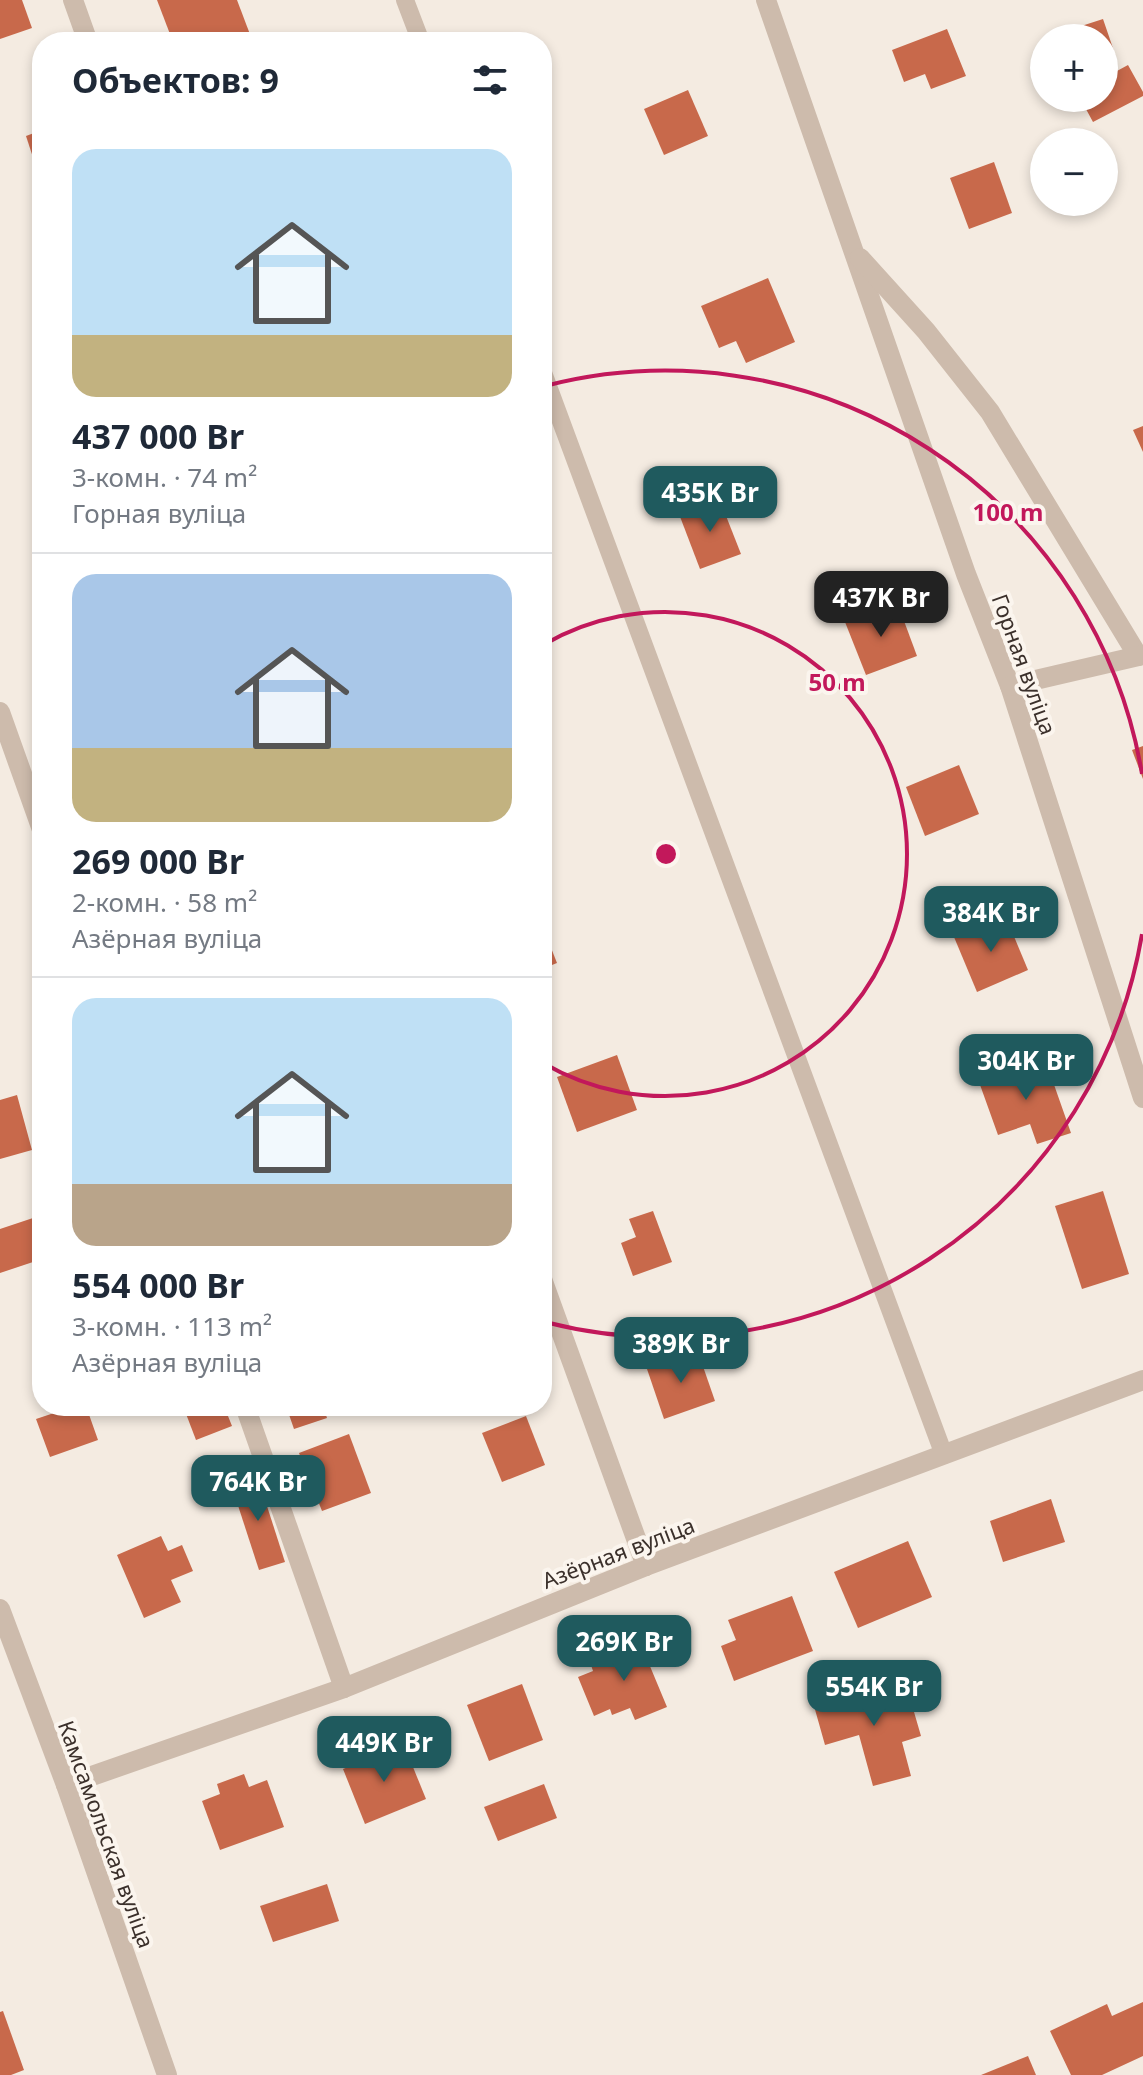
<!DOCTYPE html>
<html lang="ru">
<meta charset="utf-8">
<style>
body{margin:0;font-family:"Noto Sans",sans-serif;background:#f6f6f7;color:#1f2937;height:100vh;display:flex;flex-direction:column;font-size:30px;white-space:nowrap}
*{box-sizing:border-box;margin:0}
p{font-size:26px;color:#747a83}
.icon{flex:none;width:44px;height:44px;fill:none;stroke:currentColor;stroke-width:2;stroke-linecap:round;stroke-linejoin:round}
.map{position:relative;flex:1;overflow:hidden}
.sheet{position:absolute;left:32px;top:32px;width:520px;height:1384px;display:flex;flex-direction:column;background:#fff;border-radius:32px;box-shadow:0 4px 12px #0003}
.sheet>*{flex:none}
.tools{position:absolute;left:1030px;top:24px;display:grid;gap:16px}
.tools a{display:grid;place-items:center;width:88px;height:88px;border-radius:50%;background:#fff;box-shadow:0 4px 12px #0003;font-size:40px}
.price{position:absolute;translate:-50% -68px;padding:0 18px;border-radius:16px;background:#1f5a5e;color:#fff;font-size:26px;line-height:52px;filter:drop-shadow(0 2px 4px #0008)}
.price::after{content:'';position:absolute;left:50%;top:48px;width:24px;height:18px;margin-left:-12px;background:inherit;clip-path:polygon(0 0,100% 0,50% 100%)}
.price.current{background:#222;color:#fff}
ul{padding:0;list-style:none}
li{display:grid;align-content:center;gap:16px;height:424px;padding:0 40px}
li+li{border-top:2px solid #e0e1e3}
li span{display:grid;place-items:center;height:248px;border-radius:24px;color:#555}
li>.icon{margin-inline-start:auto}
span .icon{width:144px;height:144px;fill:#fffc;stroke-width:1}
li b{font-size:34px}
h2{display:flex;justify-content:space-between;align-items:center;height:96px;padding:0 40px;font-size:34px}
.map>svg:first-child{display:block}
.building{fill:#c8694b}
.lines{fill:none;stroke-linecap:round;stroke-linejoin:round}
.service{stroke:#cdbbac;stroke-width:18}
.minor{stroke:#cdbbac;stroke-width:20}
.tertiary{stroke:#cdbbac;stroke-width:20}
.ring{fill:none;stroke:#c2185b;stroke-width:4}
.labels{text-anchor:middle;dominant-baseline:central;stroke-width:8;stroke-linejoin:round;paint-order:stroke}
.street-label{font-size:22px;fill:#3b302b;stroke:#fbf5ee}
.centre{fill:#c2185b;stroke:#fbf5ee;stroke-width:4}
.ring-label{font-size:24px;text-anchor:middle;font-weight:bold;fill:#c2185b;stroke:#fbf5ee;stroke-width:8;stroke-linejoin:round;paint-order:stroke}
</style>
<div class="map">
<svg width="1143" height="2075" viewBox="0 0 1143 2075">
<rect width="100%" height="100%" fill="#f4ebe1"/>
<g class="building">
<polygon points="0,0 22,0 32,28 0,39"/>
<polygon points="157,0 237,0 251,37 238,42 173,42"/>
<polygon points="1103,19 1116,57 1104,61 1104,38 1071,38 1069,30"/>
<polygon points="947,29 966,76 931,89 925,74 904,82 892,50"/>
<polygon points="1128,65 1143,92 1143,96 1093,122 1080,98 1104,98 1104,78"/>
<polygon points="688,90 708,136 664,155 644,109"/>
<polygon points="42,130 42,182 41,182 26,136"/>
<polygon points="994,162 1012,213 969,229 950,178"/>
<polygon points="768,278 795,342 746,363 736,341 719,348 701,306"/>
<polygon points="1143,426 1143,452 1133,430"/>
<polygon points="719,498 741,554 700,569 679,514"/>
<polygon points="897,602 917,656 866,675 845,622"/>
<polygon points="1143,746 1143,779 1132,750"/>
<polygon points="959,765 979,814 925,836 906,787"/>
<polygon points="1005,915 1028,970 977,992 954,937"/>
<polygon points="542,925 557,963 542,969"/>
<polygon points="617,1055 637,1110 577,1132 557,1077"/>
<polygon points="1045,1059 1071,1133 1037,1144 1030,1124 998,1135 979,1082"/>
<polygon points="17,1095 32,1150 0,1159 0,1100"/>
<polygon points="1103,1191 1129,1274 1082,1289 1055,1206"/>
<polygon points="653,1211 672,1262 633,1276 621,1243 636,1237 629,1219"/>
<polygon points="42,1215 42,1259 0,1273 0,1229"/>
<polygon points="698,1352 715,1401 664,1419 647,1369"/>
<polygon points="52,1406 86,1406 98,1440 50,1457 36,1419 54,1413"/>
<polygon points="183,1406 224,1406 232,1426 196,1440"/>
<polygon points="286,1406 323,1406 327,1418 294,1429"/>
<polygon points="526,1416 545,1465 502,1482 482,1433"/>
<polygon points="349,1434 371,1493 322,1511 299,1453"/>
<polygon points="257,1475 285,1562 259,1570 231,1484"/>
<polygon points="1051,1499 1065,1542 1003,1562 990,1521"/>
<polygon points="161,1536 168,1551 182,1545 193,1571 171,1580 181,1602 144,1618 117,1555"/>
<polygon points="908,1541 932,1597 858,1628 834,1572"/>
<polygon points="792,1596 813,1651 734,1681 721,1646 736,1640 728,1620"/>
<polygon points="637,1635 667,1707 635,1720 630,1708 612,1715 610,1709 594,1716 578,1677 593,1671 591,1665 620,1653 616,1644"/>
<polygon points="905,1681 921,1736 902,1742 911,1776 873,1786 859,1735 825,1745 814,1706"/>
<polygon points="522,1684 543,1740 489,1761 467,1705"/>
<polygon points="404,1745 426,1799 365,1824 343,1769"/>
<polygon points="244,1774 249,1787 267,1780 284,1827 220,1850 202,1801 220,1794 217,1784"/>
<polygon points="544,1784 557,1818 498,1841 484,1807"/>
<polygon points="327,1884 339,1921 273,1942 260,1906"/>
<polygon points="1143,2002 1143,2056 1102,2075 1071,2075 1050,2031 1107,2004 1112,2016"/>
<polygon points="3,2011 24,2070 11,2075 0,2075 0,2012"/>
<polygon points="1028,2056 1036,2075 981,2075"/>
</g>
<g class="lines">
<g class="service">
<polyline points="405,0 421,42"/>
<polyline points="542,370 944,1455"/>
</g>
<g class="minor">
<polyline points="73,0 88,42"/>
<polyline points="766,0 966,574 1010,686 1143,1098"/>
<polyline points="860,258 926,331 990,412 1138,656"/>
<polyline points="1010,686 1143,655"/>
<polyline points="0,712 42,830"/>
<polyline points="542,1279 646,1566"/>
<polyline points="245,1406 344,1688"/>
<polyline points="66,1785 344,1688 646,1566 1143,1380"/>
</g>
<polyline class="tertiary" points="0,1609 66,1785 167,2075"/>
</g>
<g class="ring">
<path d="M543 645A242 242 0 1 1 543 1063"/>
<path d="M1142 934A483 483 0 0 1 545 1322M545 386A483 483 0 0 1 1142 774"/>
</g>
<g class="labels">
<g class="street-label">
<text transform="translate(1025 664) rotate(70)">Горная вуліца</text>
<text transform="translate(618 1552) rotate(-21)">Азёрная вуліца</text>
<text transform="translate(107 1834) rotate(70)">Камсамольская вуліца</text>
</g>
</g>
<circle cx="666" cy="854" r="12" class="centre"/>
<g class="ring-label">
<text x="1008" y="521">100 m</text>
<text x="837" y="691">50 m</text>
</g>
</svg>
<div class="tools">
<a>+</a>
<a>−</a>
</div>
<b class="price" style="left:710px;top:534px">435K Br</b>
<b class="price current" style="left:881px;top:639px">437K Br</b>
<b class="price" style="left:991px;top:954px">384K Br</b>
<b class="price" style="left:1026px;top:1102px">304K Br</b>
<b class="price" style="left:681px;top:1385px">389K Br</b>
<b class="price" style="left:258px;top:1523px">764K Br</b>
<b class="price" style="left:624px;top:1683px">269K Br</b>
<b class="price" style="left:874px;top:1728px">554K Br</b>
<b class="price" style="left:384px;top:1784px">449K Br</b>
<section class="sheet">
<h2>Объектов: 9<svg class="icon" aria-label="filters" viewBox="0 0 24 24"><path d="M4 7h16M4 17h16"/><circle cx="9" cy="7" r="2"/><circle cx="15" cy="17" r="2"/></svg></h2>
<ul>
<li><span style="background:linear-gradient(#bfe0f5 75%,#c2b280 0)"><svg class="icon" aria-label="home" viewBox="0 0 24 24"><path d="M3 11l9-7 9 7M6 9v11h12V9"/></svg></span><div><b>437 000 Br</b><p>3-комн. · 74 m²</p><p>Горная вуліца</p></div></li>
<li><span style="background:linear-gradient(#a9c7e8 70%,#c2b280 0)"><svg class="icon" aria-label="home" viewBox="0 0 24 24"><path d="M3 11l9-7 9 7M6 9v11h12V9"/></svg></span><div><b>269 000 Br</b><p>2-комн. · 58 m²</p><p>Азёрная вуліца</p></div></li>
<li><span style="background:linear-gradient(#bfe0f5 75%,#b9a48a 0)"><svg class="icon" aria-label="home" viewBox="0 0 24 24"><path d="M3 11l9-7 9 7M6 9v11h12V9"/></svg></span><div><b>554 000 Br</b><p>3-комн. · 113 m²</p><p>Азёрная вуліца</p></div></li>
</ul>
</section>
</div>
